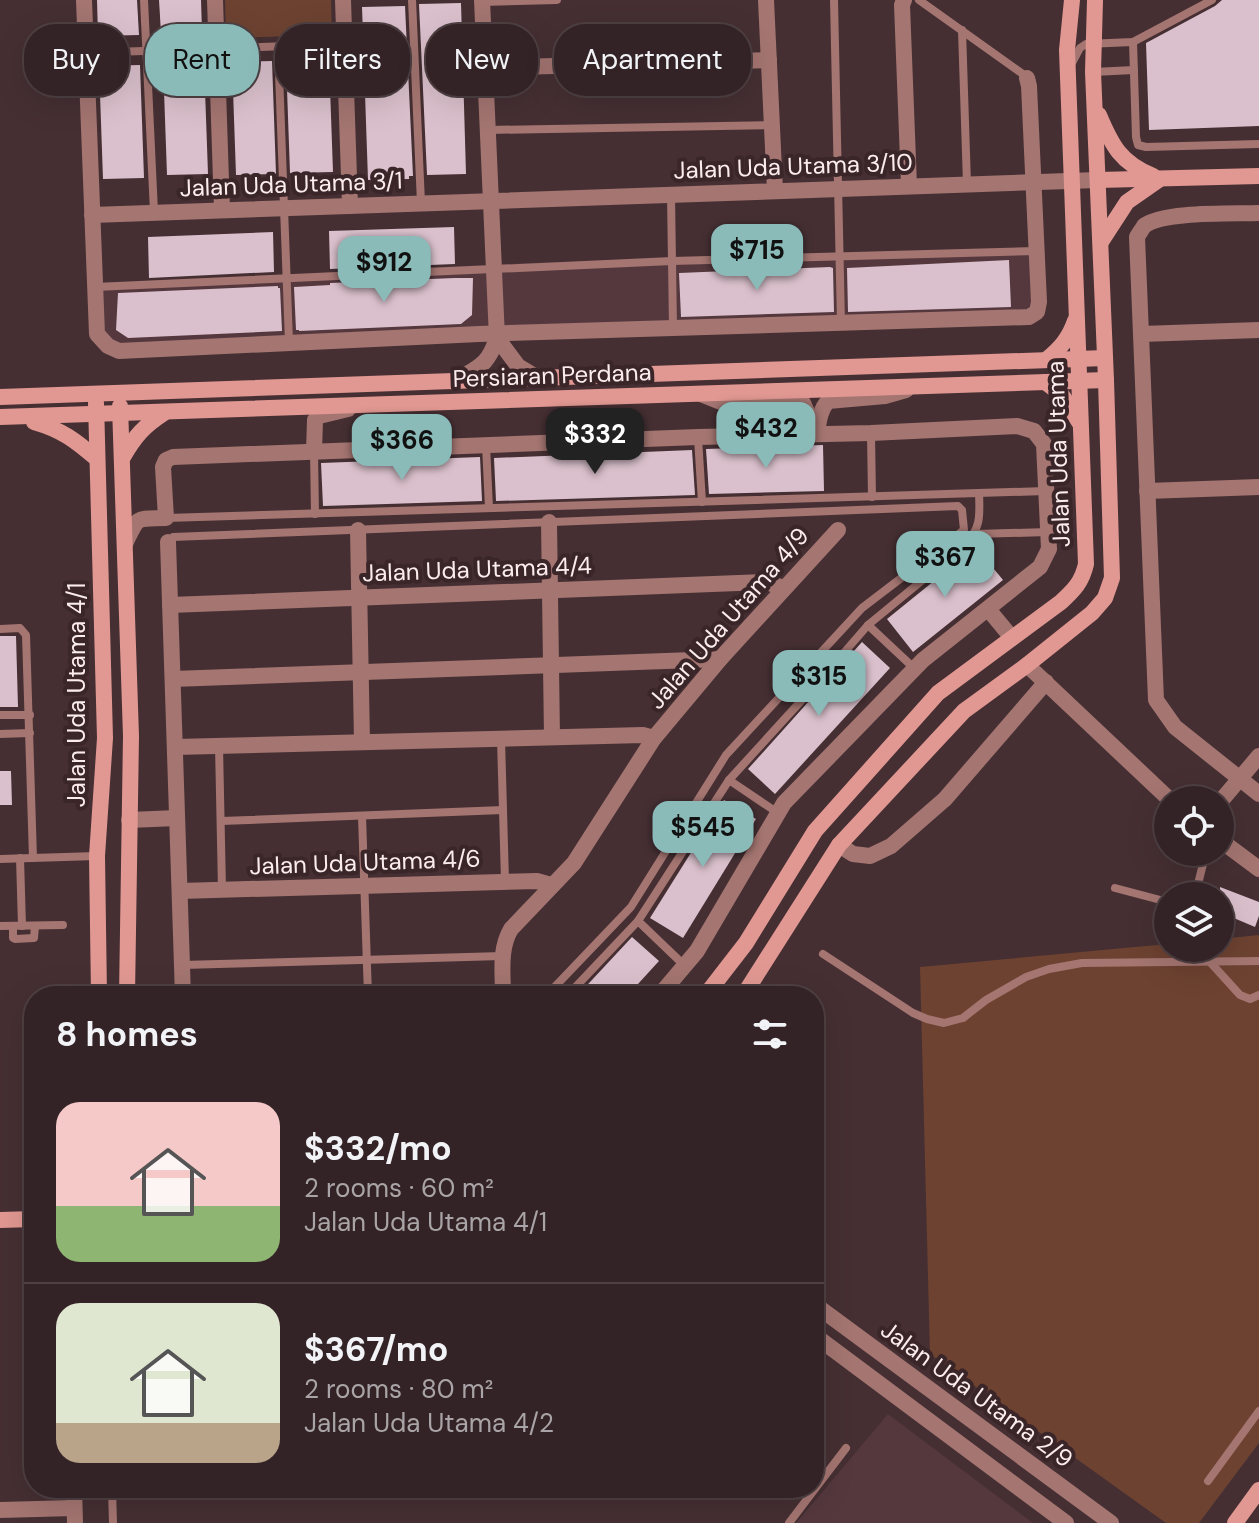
<!DOCTYPE html>
<meta charset="utf-8">
<style>
body{margin:0;font-family:"DM Sans",sans-serif;background:#3c2b2e;color:#f1f3f6;height:100vh;display:flex;flex-direction:column;font-size:30px;white-space:nowrap}
*{box-sizing:border-box;margin:0}
p{font-size:26px;color:#a9a4a7}
.icon{flex:none;width:44px;height:44px;fill:none;stroke:currentColor;stroke-width:2;stroke-linecap:round;stroke-linejoin:round}
.map{position:relative;flex:1;overflow:hidden}
.side{position:absolute;left:24px;top:986px;width:800px;height:512px;display:flex;flex-direction:column;background:#342326;border-radius:32px;box-shadow:0 8px 32px #0002,0 0 0 2px #4e4043}
.side>*{flex:none}
.guide{position:absolute;left:24px;top:24px;width:800px;height:72px;display:flex;gap:16px}
.tools{position:absolute;left:1154px;top:786px;display:grid;gap:16px}
.tools a{display:grid;place-items:center;width:80px;height:80px;border-radius:50%;background:#342326;box-shadow:0 8px 32px #0002,0 0 0 2px #4e4043;font-size:40px}
.price{position:absolute;translate:-50% -68px;padding:0 18px;border-radius:16px;background:#8bbbb9;color:#111;font-size:26px;line-height:52px;filter:drop-shadow(0 2px 4px #0008)}
.price::after{content:'';position:absolute;left:50%;top:48px;width:24px;height:18px;margin-left:-12px;background:inherit;clip-path:polygon(0 0,100% 0,50% 100%)}
.price.on{background:#222;color:#fff}
ul{padding:0;list-style:none}
li{display:flex;align-items:center;gap:24px;height:200px;padding:0 32px}
li+li{border-top:2px solid #4e4043}
li span{display:grid;place-items:center;flex:none;width:224px;height:160px;border-radius:24px;color:#555}
li>.icon{margin-inline-start:auto}
span .icon{width:96px;height:96px;fill:#fffc;stroke-width:1}
li b{font-size:34px}
h2{display:flex;justify-content:space-between;align-items:center;height:96px;padding:0 32px;font-size:34px}
.chip{padding:0 28px;border-radius:32px;background:#342326;box-shadow:0 8px 32px #0002,0 0 0 2px #4e4043;font-size:28px;line-height:72px}
.chip.on{background:#8bbbb9;color:#111}
.map>svg:first-child{display:block}
.built{fill:#54383e}
.green{fill:#6d4231}
.building{fill:#dac0cc}
.lines{fill:none;stroke-linecap:round;stroke-linejoin:round}
.lane{stroke:#a47571;stroke-width:8}
.street{stroke:#a47571;stroke-width:16}
.secondary{stroke:#e29892;stroke-width:16}
.labels{text-anchor:middle;dominant-baseline:central;stroke-width:8;stroke-linejoin:round;paint-order:stroke}
.street-label{font-size:24px;fill:#fbecee;stroke:#3a2529}
</style>
<div class="map">
<svg width="1259" height="1523" viewBox="0 0 1259 1523">
<rect width="100%" height="100%" fill="#452f33"/>
<g class="built">
<polygon points="1031,248 1033,301 1028,312 121,346 102,332 99,283 527,263"/>
<polygon points="888,1414 1033,1523 796,1523"/>
</g>
<g class="green">
<polygon points="225,0 331,0 332,35 226,38"/>
<polygon points="1259,935 1259,1443 1199,1523 1166,1523 930,1354 920,967 1168,944 1168,948 1220,948 1220,939"/>
</g>
<g class="building">
<polygon points="97,0 137,0 139,35 98,36"/>
<polygon points="159,0 201,0 202,32 161,33"/>
<polygon points="1222,0 1259,0 1259,126 1149,130 1146,43 1215,6"/>
<polygon points="461,3 466,174 427,175 419,4"/>
<polygon points="405,6 413,176 409,176 409,179 368,180 362,7"/>
<polygon points="329,59 333,172 290,173 286,61"/>
<polygon points="272,61 276,174 236,175 232,62"/>
<polygon points="204,62 208,174 167,175 163,63"/>
<polygon points="140,65 144,178 103,179 99,66"/>
<polygon points="454,227 455,264 330,269 329,231"/>
<polygon points="273,232 274,272 149,278 148,237"/>
<polygon points="1009,260 1011,307 848,312 847,268"/>
<polygon points="830,267 833,268 834,312 681,317 679,273"/>
<polygon points="455,278 473,278 472,315 461,324 299,331 299,330 296,330 294,287 330,285 330,283"/>
<polygon points="278,286 278,288 280,288 282,331 128,338 116,330 118,293"/>
<polygon points="823,445 824,491 709,494 706,449"/>
<polygon points="692,450 695,495 496,501 494,458"/>
<polygon points="480,457 482,501 323,506 321,463"/>
<polygon points="976,547 1003,580 913,652 887,619"/>
<polygon points="0,636 16,636 18,707 0,707"/>
<polygon points="862,642 890,668 775,794 748,769"/>
<polygon points="0,771 11,771 12,805 0,805"/>
<polygon points="724,800 756,819 683,938 650,918"/>
<polygon points="1220,887 1259,902 1259,916 1255,927 1229,916 1220,936"/>
<polygon points="632,937 659,961 627,996 577,996"/>
</g>
<g class="lines">
<g class="lane">
<polyline points="144,0 154,212"/>
<polyline points="412,0 421,203"/>
<polyline points="834,0 841,323"/>
<polyline points="919,0 1027,77"/>
<polyline points="482,2 557,0"/>
<polyline points="962,30 967,184"/>
<polyline points="1133,42 1136,137 1138,145 1146,147 1259,144"/>
<polyline points="278,46 289,342"/>
<polyline points="86,53 345,44"/>
<polyline points="1071,65 1080,48 1086,44 1133,42 1212,0"/>
<polyline points="1093,72 1134,70"/>
<polyline points="488,130 772,125"/>
<polyline points="671,195 673,328"/>
<polyline points="95,287 672,261 1036,251"/>
<polyline points="871,434 872,497"/>
<polyline points="698,438 702,502"/>
<polyline points="486,445 489,508"/>
<polyline points="314,452 315,514"/>
<polyline points="166,518 1045,491"/>
<polyline points="975,534 1048,532"/>
<polyline points="168,542 173,537 958,506 962,510 964,530 862,608 726,755 631,907 546,996"/>
<polyline points="868,625 915,669"/>
<polyline points="0,629 20,628 26,635 33,858"/>
<polyline points="0,715 30,715"/>
<polyline points="0,734 30,733"/>
<polyline points="501,739 505,881"/>
<polyline points="219,746 222,889"/>
<polyline points="729,780 778,813"/>
<polyline points="362,816 368,996"/>
<polyline points="221,821 503,810"/>
<polyline points="20,858 22,926"/>
<polyline points="0,859 97,856"/>
<polyline points="1115,888 1168,902"/>
<polyline points="1195,896 1206,852"/>
<polyline points="638,921 685,966"/>
<polyline points="0,926 63,925"/>
<polyline points="13,926 13,938 15,939 34,938 35,926"/>
<polyline points="823,954 913,1013 927,1019 944,1023 963,1018 986,1000 1026,977 1049,969 1082,963 1259,961"/>
<polyline points="1210,962 1240,995 1250,999 1259,995"/>
<polyline points="182,965 502,956"/>
<path d="M567,996L638,921L729,780L822,678L868,625L964,546C981,528 980,517 979,493"/>
<polyline points="1208,1481 1259,1411"/>
<polyline points="112,1488 113,1523"/>
<polyline points="789,1523 846,1448"/>
</g>
<g class="street">
<polyline points="84,0 97,334 108,346 119,351 479,334 1029,317 1037,312 1039,302 1029,86 1027,78"/>
<polyline points="215,0 222,210"/>
<polyline points="343,0 350,206"/>
<polyline points="766,0 775,191"/>
<polyline points="904,0 902,5 909,186"/>
<polyline points="485,68 769,60"/>
<path d="M1259,213C1233,214 1162,211 1144,226C1143,228 1138,235 1137,237L1156,700L1175,727L1259,794"/>
<polyline points="92,215 1098,180"/>
<polyline points="1141,334 1259,330"/>
<polyline points="497,338 518,366 538,378"/>
<path d="M454,382C479,366 487,367 497,338L482,0"/>
<polyline points="701,394 721,402 734,403 797,400 803,403 817,434"/>
<path d="M817,432C819,421 820,410 828,401L885,396L906,390"/>
<polyline points="314,452 315,420 319,416 348,409"/>
<polyline points="1147,491 1259,487"/>
<polyline points="549,522 552,737"/>
<polyline points="358,530 362,742"/>
<polyline points="168,542 183,996"/>
<path d="M125,544C139,515 134,519 166,518L163,467L166,460L173,457L698,437L871,433L1017,426L1034,431L1044,444L1049,549L1040,567L923,660L784,803L697,951L659,996"/>
<polyline points="170,605 766,582 784,588"/>
<polyline points="988,609 1012,638"/>
<polyline points="1027,665 1170,800"/>
<polyline points="173,679 720,659"/>
<polyline points="175,747 643,735 654,738"/>
<polyline points="1220,802 1259,756"/>
<polyline points="129,820 177,818"/>
<polyline points="1220,840 1259,869"/>
<polyline points="839,845 853,854 870,856 891,846 945,799 1046,682"/>
<polyline points="180,891 537,881 551,885"/>
<path d="M503,996C503,973 499,949 511,929L574,863L654,738L720,659L838,530"/>
<polyline points="814,1304 1111,1523"/>
<polyline points="814,1335 1066,1523"/>
<polyline points="74,1488 75,1523"/>
<polyline points="0,1510 74,1508"/>
</g>
<g class="secondary">
<path d="M1099,115C1112,146 1121,163 1153,176"/>
<polyline points="1098,180 1259,176"/>
<polyline points="1101,242 1127,202 1160,179"/>
<path d="M1046,360C1061,348 1069,338 1075,321"/>
<polyline points="1045,382 1062,395 1079,422"/>
<polyline points="0,397 1105,358"/>
<polyline points="96,403 105,738 97,856 99,996"/>
<polyline points="120,406 131,736 127,996"/>
<polyline points="0,417 1106,380"/>
<path d="M34,422C62,430 75,440 97,459"/>
<path d="M123,457C135,436 144,426 164,413"/>
<path d="M705,996L746,943L815,831L938,693L1061,602C1074,590 1082,582 1086,564L1067,50L1072,0"/>
<polyline points="743,996 839,845 964,711 1027,665 1092,613 1105,598 1112,578 1106,380 1093,72 1095,0"/>
<polyline points="0,1220 34,1219"/>
<polyline points="1235,1523 1259,1490"/>
</g>
</g>
<g class="labels">
<g class="street-label">
<text transform="translate(793 166) rotate(-2)">Jalan Uda Utama 3/10</text>
<text transform="translate(291 184) rotate(-2)">Jalan Uda Utama 3/1</text>
<text transform="translate(552 375) rotate(-2)">Persiaran Perdana</text>
<text transform="translate(1058 454) rotate(-92)">Jalan Uda Utama</text>
<text transform="translate(477 569) rotate(-2)">Jalan Uda Utama 4/4</text>
<text transform="translate(728 618) rotate(-49)">Jalan Uda Utama 4/9</text>
<text transform="translate(76 695) rotate(-90)">Jalan Uda Utama 4/1</text>
<text transform="translate(365 862) rotate(-2)">Jalan Uda Utama 4/6</text>
<text transform="translate(977 1394) rotate(36)">Jalan Uda Utama 2/9</text>
</g>
</g>
</svg>
<div class="tools">
<a><svg class="icon" aria-label="locate" viewBox="0 0 24 24"><circle cx="12" cy="12" r="6"/><path d="M12 2v4M12 18v4M2 12h4M18 12h4"/></svg></a>
<a><svg class="icon" aria-label="layers" viewBox="0 0 24 24"><path d="M12 4l9 5-9 5-9-5zM3 14l9 5 9-5"/></svg></a>
</div>
<b class="price" style="left:757px;top:292px">$715</b>
<b class="price" style="left:384px;top:304px">$912</b>
<b class="price" style="left:766px;top:470px">$432</b>
<b class="price on" style="left:595px;top:476px">$332</b>
<b class="price" style="left:402px;top:482px">$366</b>
<b class="price" style="left:945px;top:599px">$367</b>
<b class="price" style="left:819px;top:718px">$315</b>
<b class="price" style="left:703px;top:869px">$545</b>
<div class="guide">
<a class="chip">Buy</a>
<a class="chip on">Rent</a>
<a class="chip">Filters</a>
<a class="chip">New</a>
<a class="chip">Apartment</a>
</div>
<section class="side">
<h2>8 homes<svg class="icon" aria-label="filters" viewBox="0 0 24 24"><path d="M4 7h16M4 17h16"/><circle cx="9" cy="7" r="2"/><circle cx="15" cy="17" r="2"/></svg></h2>
<ul>
<li><span style="background:linear-gradient(#f6c9c9 65%,#8fb573 0)"><svg class="icon" aria-label="home" viewBox="0 0 24 24"><path d="M3 11l9-7 9 7M6 9v11h12V9"/></svg></span><div><b>$332/mo</b><p>2 rooms · 60 m²</p><p>Jalan Uda Utama 4/1</p></div></li>
<li><span style="background:linear-gradient(#dfe7d0 75%,#b9a48a 0)"><svg class="icon" aria-label="home" viewBox="0 0 24 24"><path d="M3 11l9-7 9 7M6 9v11h12V9"/></svg></span><div><b>$367/mo</b><p>2 rooms · 80 m²</p><p>Jalan Uda Utama 4/2</p></div></li>
</ul>
</section>
</div>
